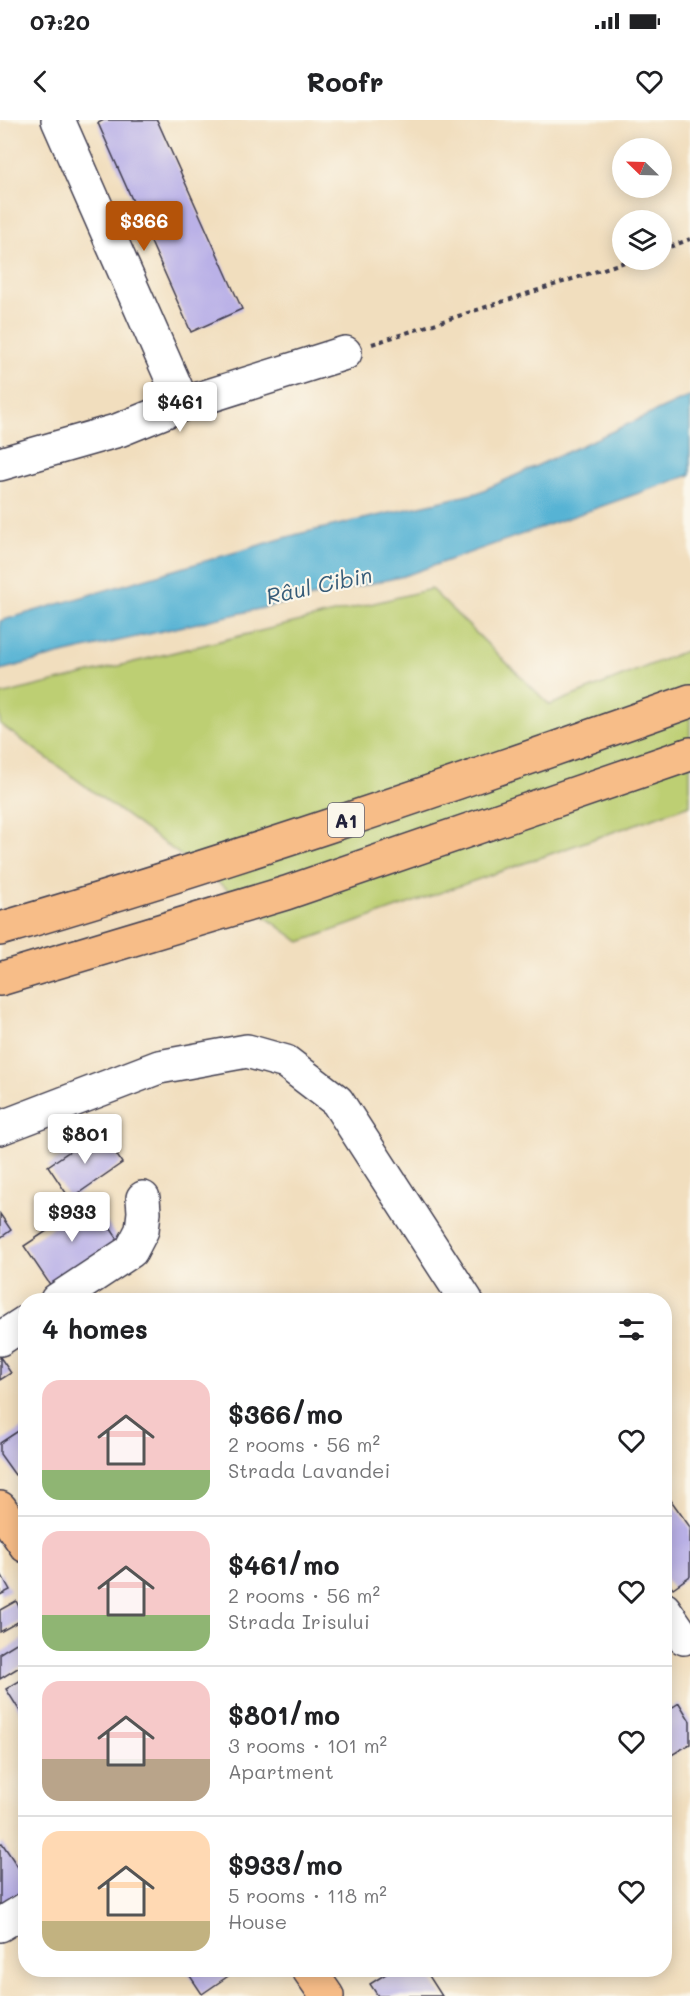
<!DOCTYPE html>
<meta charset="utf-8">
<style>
body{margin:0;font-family:Mali,sans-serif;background:#f6f6f6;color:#202124;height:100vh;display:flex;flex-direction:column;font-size:22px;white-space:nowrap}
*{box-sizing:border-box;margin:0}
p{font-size:20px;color:#757577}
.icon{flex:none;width:33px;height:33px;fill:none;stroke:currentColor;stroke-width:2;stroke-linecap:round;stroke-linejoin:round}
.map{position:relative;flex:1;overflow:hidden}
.sheet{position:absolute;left:18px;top:1173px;width:654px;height:684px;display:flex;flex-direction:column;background:#fff;border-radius:24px;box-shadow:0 3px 15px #0003}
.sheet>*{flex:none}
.needle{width:39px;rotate:293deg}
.fabs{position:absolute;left:612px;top:18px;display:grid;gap:12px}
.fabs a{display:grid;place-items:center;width:60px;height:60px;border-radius:50%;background:#fff;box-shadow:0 3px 15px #0003;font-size:30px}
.price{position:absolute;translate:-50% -51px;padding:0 14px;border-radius:6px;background:#fff;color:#222;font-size:20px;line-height:39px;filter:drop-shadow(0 2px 3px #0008)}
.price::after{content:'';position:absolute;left:50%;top:36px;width:18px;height:14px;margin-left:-9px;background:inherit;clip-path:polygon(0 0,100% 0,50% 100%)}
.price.on{background:#b45309;color:#fff}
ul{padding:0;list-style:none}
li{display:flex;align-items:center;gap:18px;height:150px;padding:0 24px}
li+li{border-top:2px solid #e0e0e0}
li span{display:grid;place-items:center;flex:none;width:168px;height:120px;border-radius:18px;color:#555}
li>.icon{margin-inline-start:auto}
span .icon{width:72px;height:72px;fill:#fffc;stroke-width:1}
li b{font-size:26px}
h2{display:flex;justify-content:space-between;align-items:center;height:72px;padding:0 24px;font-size:26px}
.status{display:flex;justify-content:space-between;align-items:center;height:42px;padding:0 30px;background:#fff;direction:ltr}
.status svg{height:16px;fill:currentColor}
header{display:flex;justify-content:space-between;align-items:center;height:78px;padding:0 24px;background:#fff;font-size:27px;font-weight:700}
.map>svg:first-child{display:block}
.green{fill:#bdcf73;stroke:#707857;stroke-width:1.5}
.water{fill:#56b3d4;stroke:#3c6a88;stroke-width:1.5}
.building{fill:#bab1e7}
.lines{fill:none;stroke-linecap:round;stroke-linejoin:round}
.minor-casing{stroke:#413e4f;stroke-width:36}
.major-casing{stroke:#413e4f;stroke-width:36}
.highway-casing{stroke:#413e4f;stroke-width:36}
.path{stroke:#413e4f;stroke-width:4;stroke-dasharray:4.5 4.5;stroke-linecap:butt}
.minor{stroke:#fff;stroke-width:33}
.major{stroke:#f7bd88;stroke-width:33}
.highway{stroke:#f7bd88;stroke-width:33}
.labels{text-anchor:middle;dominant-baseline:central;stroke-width:4.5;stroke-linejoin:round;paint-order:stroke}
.shield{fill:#fbf7ec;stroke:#636270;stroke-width:1.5}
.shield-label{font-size:20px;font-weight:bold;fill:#22223b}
.water-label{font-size:22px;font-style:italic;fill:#375c78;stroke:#fbf7ec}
</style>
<div class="status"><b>07:20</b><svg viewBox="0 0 49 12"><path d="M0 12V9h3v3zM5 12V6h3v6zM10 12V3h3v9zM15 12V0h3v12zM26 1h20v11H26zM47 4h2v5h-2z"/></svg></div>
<header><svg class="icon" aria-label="back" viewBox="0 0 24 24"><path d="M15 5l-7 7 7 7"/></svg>Roofr<svg class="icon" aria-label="heart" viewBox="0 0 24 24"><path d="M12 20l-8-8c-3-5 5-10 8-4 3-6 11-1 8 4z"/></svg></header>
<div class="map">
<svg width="690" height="1876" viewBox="0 0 690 1876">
<rect width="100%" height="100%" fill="#fbf7ec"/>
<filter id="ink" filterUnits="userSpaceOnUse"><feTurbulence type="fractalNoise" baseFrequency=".0167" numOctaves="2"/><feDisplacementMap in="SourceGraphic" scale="12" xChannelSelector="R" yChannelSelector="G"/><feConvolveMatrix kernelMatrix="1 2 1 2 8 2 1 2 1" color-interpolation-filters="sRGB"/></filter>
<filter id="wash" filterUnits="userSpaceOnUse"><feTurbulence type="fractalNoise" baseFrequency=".008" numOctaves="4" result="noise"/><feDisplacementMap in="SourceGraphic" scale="24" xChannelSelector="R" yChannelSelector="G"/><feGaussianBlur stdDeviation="1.35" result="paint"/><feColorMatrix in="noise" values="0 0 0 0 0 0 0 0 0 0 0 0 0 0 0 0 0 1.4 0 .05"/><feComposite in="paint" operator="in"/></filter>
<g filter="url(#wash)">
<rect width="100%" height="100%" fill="#f1debe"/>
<polygon class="green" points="431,469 550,585 690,529 690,685 300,822 0,604 0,575"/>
<polygon class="water" points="690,276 690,355 404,456 66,533 0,550 0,501 298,414 477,373"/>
<g id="blocks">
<g class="building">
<polygon points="104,0 157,0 242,189 191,212 98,3"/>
<polygon points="101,1010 122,1043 70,1079 48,1046"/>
<polygon points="92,1081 119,1121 51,1166 24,1126"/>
<polygon points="0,1094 11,1110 0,1118"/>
<polygon points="0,1237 11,1253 0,1260"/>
<polygon points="26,1306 26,1348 15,1355 0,1334 0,1323"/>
<polygon points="670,1379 690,1407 690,1456 673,1468 664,1457 664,1382"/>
<polygon points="0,1452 10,1470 0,1475"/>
<polygon points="16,1481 25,1498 0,1512 0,1490"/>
<polygon points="26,1517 26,1543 0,1559 0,1533"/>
<polygon points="26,1557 26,1601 6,1569"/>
<polygon points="679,1583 690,1601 690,1624 670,1636 664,1626 664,1593"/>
<polygon points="2,1723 26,1759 26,1772 0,1790 0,1724"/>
<polygon points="186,1850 237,1850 202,1874"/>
<polygon points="392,1850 417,1850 420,1855 426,1851 442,1876 378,1876 370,1864"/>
</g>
</g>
</g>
<g filter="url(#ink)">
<use href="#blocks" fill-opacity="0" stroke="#413e4f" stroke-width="1.5"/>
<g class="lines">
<defs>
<g id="minor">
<polyline points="58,0 183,284"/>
<polyline points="0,344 119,310 183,284 345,233"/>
<polyline points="0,1008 159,947 247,931 286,942 337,981 466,1180"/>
<polyline points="57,1180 131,1131 142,1110 144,1092 143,1078"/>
<polyline points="0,1219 26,1202"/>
<polyline points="664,1489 684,1518"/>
<polyline points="0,1805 26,1789"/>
</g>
<g id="major">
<polyline points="0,1388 26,1426"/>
<polyline points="309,1850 327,1876"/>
</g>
<g id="highway">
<path d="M0,809C233,741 462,662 690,581"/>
<polyline points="0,859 286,773 690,634"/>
</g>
</defs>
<use href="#minor" class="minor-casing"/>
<use href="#major" class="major-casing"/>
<use href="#highway" class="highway-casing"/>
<g class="path">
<polyline points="662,130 690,119"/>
<polyline points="372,224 631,140"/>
</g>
<use href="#minor" class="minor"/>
<use href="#major" class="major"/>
<use href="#highway" class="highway"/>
</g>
</g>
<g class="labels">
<rect class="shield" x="328" y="683" width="36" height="34" rx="4.5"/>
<g class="shield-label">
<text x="346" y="700">A1</text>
</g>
<g class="water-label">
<text transform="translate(319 465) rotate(-12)">Râul Cibin</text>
</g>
</g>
</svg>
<div class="fabs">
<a><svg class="needle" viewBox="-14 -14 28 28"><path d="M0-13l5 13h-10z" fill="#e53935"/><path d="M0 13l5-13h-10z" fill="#757577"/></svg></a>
<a><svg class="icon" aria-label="layers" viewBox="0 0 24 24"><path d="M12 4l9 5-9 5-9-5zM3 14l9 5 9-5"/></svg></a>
</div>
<b class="price on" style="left:144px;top:132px">$366</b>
<b class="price" style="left:180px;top:313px">$461</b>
<b class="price" style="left:85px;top:1045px">$801</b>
<b class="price" style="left:72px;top:1123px">$933</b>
<section class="sheet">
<h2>4 homes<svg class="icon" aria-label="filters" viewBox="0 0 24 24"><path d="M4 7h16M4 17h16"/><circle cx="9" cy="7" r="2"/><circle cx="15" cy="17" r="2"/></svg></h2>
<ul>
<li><span style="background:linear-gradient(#f6c9c9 75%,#8fb573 0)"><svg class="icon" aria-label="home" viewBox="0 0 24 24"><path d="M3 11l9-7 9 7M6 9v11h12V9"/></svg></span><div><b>$366/mo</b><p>2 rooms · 56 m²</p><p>Strada Lavandei</p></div><svg class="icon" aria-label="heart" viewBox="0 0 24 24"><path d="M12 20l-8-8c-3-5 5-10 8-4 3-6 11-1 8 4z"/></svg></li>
<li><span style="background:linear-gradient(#f6c9c9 70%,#8fb573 0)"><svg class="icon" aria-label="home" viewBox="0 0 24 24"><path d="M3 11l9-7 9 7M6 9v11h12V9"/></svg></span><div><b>$461/mo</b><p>2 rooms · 56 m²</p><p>Strada Irisului</p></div><svg class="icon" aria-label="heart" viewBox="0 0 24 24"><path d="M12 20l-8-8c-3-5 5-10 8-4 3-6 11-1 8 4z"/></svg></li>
<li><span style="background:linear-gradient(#f6c9c9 65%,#b9a48a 0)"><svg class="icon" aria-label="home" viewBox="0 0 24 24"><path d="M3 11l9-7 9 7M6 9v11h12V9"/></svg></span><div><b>$801/mo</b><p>3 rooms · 101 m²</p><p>Apartment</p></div><svg class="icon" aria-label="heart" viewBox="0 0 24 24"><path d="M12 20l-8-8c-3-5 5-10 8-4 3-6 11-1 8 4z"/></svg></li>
<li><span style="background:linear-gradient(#ffd9b3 75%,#c2b280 0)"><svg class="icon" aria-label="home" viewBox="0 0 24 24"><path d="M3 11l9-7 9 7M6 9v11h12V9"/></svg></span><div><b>$933/mo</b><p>5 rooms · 118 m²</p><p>House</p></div><svg class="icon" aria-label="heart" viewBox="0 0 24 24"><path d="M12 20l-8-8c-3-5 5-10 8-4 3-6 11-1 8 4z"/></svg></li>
</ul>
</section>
</div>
